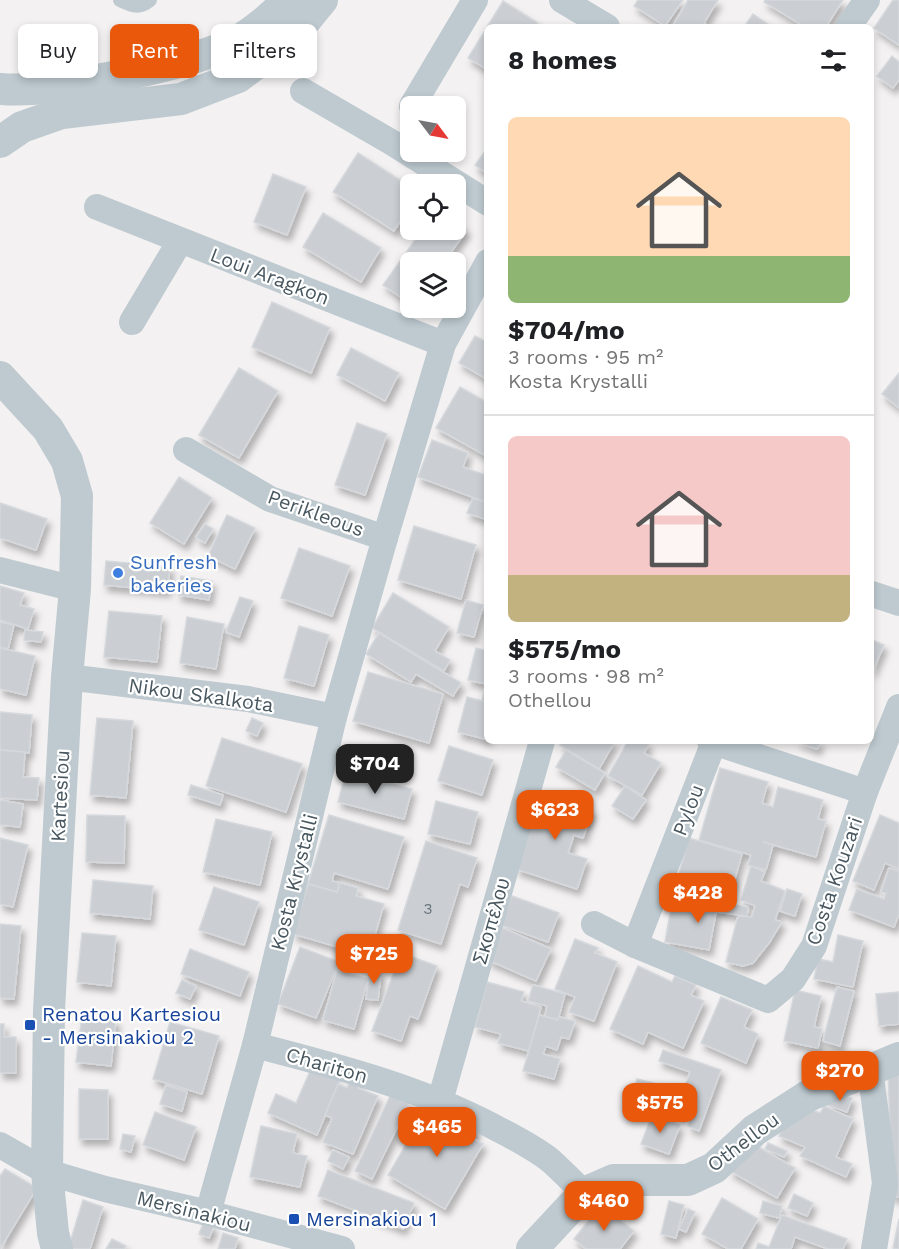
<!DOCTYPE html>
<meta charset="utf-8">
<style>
body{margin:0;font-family:"Work Sans",sans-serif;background:#f2f2f2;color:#202124;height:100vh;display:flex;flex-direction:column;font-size:22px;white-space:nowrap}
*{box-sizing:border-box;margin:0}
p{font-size:20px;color:#757577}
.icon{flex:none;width:33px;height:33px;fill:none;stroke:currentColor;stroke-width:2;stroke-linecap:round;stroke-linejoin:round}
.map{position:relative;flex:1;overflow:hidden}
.details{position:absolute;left:484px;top:24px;width:390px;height:720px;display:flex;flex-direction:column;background:#fff;border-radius:9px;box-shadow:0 3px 9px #0003}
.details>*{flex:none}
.guide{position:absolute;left:18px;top:24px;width:376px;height:54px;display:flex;gap:12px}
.needle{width:39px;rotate:122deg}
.buttons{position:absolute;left:400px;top:96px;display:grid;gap:12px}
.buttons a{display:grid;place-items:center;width:66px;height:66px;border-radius:9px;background:#fff;box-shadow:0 3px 9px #0003;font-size:30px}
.price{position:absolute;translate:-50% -51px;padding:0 14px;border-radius:12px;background:#ea580c;color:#fff;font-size:20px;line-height:39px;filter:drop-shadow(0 2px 3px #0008)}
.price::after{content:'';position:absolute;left:50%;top:36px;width:18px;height:14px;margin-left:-9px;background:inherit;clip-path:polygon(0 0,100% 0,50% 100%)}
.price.selected{background:#222;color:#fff}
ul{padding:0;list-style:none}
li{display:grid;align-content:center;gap:12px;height:318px;padding:0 24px}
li+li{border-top:2px solid #e0e0e0}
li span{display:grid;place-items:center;height:186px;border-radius:9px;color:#555}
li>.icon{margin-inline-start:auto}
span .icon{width:108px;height:108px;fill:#fffc;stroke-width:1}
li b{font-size:26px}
h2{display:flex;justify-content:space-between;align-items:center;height:72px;padding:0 24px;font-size:26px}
.pill{padding:0 21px;border-radius:9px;background:#fff;box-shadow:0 3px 9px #0003;font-size:21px;line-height:54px}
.pill.selected{background:#ea580c;color:#fff}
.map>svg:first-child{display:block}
.building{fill:#cbcfd3;stroke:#d5d8dc;stroke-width:1.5;filter:url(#shadow)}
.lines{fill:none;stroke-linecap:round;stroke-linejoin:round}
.service{stroke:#becad0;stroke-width:14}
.minor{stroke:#becad0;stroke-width:26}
.tertiary{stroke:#becad0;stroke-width:32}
.shop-dot{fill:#3f7fe0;stroke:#fff;stroke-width:2}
.transit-dot{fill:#1a4fb4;stroke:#fff;stroke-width:2}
.labels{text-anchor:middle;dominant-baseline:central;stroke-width:4.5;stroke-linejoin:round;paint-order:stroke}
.number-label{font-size:16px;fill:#69757c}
.street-label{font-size:20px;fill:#48575f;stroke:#fff}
.shop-label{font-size:20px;fill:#366cbe;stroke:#fff;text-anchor:start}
.transit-label{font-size:20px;fill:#164399;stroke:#fff;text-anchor:start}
</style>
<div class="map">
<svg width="899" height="1249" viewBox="0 0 899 1249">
<defs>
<filter id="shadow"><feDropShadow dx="3.5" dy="6" stdDeviation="3" flood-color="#0004"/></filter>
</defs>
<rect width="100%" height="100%" fill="#f3f1f1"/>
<g class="building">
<polygon points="638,0 683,0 665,26 634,6"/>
<polygon points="688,0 718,0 704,23 710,27 672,27"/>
<polygon points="765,0 843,0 826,27 805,27 764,2"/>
<polygon points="893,0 899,0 899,45 874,28"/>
<polygon points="503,1 538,23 535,27 488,27 488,70 468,58"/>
<polygon points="753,14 772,27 744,27"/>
<polygon points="892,56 899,62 899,80 893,88 877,76"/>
<polygon points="488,147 488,174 475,165"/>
<polygon points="358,153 411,187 411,205 394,231 333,192"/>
<polygon points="273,174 306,187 287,235 254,222"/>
<polygon points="323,213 381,248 361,282 303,247"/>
<polygon points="456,222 467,230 444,262 411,262 411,304 383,285 422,230 456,230"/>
<polygon points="272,302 330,328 311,373 252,347"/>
<polygon points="475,336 488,343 488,380 459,363"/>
<polygon points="351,348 399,373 385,401 337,375"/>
<polygon points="239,368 278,391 239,458 199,435"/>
<polygon points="899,373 899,408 882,394"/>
<polygon points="460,387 488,403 488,457 436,428"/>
<polygon points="357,423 387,434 365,495 335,485"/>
<polygon points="432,440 468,453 463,467 488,476 488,503 418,477"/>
<polygon points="179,477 212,498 184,544 150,523"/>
<polygon points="473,498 488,503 488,520 467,513"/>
<polygon points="0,503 47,519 36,550 0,538"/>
<polygon points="227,515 255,528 235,569 208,556"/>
<polygon points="205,524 213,529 205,543 196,537"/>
<polygon points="414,526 476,545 461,599 398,580"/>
<polygon points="299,548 350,566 332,616 281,598"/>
<polygon points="106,561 170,567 167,591 104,585"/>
<polygon points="181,576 212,581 209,600 178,595"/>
<polygon points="0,586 24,593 20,605 34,609 28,629 0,620"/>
<polygon points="393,593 449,627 435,651 450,660 444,671 372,628"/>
<polygon points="240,597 253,601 239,637 226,632"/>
<polygon points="466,600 483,605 474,637 457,633"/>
<polygon points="109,611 162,616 157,662 104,657"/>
<polygon points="187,617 224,624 216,669 180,663"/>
<polygon points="0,622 14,625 8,649 0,647"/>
<polygon points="299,626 329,635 314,686 284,678"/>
<polygon points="25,630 43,632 41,642 24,640"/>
<polygon points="379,633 461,683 453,696 416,674 411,682 366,654"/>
<polygon points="872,640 884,645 872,673"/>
<polygon points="0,648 35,656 26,695 0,689"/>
<polygon points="476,648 488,651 488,703 482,701 486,684 468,680"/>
<polygon points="368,672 443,694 429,743 353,721"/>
<polygon points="467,697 487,702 484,712 488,713 488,740 458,732"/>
<polygon points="0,712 32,715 29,753 0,750"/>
<polygon points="97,718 133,721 126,798 90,795"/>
<polygon points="252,718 263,723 257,736 246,731"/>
<polygon points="222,738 302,764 286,812 206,786"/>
<polygon points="563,741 615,741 599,769 560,745"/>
<polygon points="628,741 644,741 649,744 644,753 661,763 642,795 608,776"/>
<polygon points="796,741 821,741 817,749"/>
<polygon points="449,746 493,760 482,795 438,781"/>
<polygon points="0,750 25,752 23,777 39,778 37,800 0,798"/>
<polygon points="566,750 605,773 595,790 556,767"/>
<polygon points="720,768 768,782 762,803 773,807 778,787 823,800 818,819 826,821 816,857 763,842 773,845 766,870 748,865 751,855 699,840"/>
<polygon points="346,772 412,789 404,819 338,802"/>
<polygon points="191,785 223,795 220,805 188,795"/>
<polygon points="625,786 646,800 633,819 612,806"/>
<polygon points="541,793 593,810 583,838 574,835 568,853 587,859 577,889 516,869"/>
<polygon points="0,800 23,804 20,827 0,825"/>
<polygon points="436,801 478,812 470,844 428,834"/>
<polygon points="87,815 125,816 124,863 86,862"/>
<polygon points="329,815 404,837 388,889 334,873 332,881 340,883 337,892 308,884"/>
<polygon points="880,815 899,823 899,869 885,863 874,890 853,881"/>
<polygon points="216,819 272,832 260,885 203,872"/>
<polygon points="0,838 28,845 13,907 0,904"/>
<polygon points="689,838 742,854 730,896 677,880"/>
<polygon points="426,841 477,858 468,887 460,884 441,944 398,930"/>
<polygon points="751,866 765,872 761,881 785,891 775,920 782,922 769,943 753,963 743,966 726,962 738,916 752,917 755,906 741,900"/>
<polygon points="889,868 899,871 899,914 894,927 849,910 857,889 884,899 886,893 881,892"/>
<polygon points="93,880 153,886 150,919 90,913"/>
<polygon points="340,883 358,888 356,896 384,904 369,956 293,934 308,884 337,892"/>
<polygon points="214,887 259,902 244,945 199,930"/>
<polygon points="787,889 802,894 795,916 780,911"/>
<polygon points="668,894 699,903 696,912 666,903"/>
<polygon points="512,896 559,913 548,942 501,925"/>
<polygon points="705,900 748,907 747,916 716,912 709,950 665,942 671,908 702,914"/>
<polygon points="0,924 21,926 14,999 0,998"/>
<polygon points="503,928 551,949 536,981 488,960"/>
<polygon points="82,933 116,936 111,986 77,982"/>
<polygon points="838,935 863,941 853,987 814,979 818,959 833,962"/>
<polygon points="575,939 598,948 595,953 617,962 594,1021 569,1012 575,997 555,989"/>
<polygon points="300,947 339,962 316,1018 278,1004"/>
<polygon points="190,949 249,972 240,996 181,974"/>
<polygon points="401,953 437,966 418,1019 410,1016 401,1041 372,1031"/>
<polygon points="638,966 672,982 675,976 696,985 691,995 704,1001 683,1048 648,1032 643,1044 610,1029"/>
<polygon points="337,970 368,979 354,1029 323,1020"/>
<polygon points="370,970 381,972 378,1000 366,999"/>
<polygon points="182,980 196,986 190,999 176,993"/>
<polygon points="487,982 524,992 521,1001 541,1007 529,1051 498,1043 501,1034 475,1027"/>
<polygon points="533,985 565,994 558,1020 545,1016 547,1006 528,1001"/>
<polygon points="837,987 854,991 840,1046 823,1041"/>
<polygon points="795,990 821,996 814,1027 822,1029 818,1048 784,1041"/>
<polygon points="899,992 899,1024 879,1026 876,994"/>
<polygon points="721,997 752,1010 744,1027 758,1034 746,1063 701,1043"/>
<polygon points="539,1015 558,1020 559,1017 575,1021 569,1039 561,1037 557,1050 546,1046 543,1054 560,1059 554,1079 523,1071"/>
<polygon points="82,1016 116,1020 111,1066 76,1062"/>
<polygon points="170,1022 219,1036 202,1094 153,1079"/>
<polygon points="0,1024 4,1024 4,1037 16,1037 16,1073 0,1073"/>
<polygon points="663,1050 721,1070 699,1131 688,1126 693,1113 667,1104 669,1097 680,1101 690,1072 659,1061"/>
<polygon points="899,1064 899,1197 892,1197 888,1065"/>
<polygon points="311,1069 340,1081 317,1135 268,1113 276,1094 296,1103"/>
<polygon points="351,1078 360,1081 358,1088 378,1096 353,1154 323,1142 332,1118 325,1115 338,1084 347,1088"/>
<polygon points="637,1079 666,1086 660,1110 631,1103"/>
<polygon points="166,1085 187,1092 182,1111 160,1104"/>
<polygon points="79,1089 108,1090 108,1139 79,1139"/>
<polygon points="832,1091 852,1098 847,1112 827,1105"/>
<polygon points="391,1094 409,1103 372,1179 355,1171"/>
<polygon points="794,1102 820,1113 824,1106 853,1119 836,1157 852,1164 846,1177 800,1156 805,1147 779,1136"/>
<polygon points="429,1105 441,1111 436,1118 451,1127 457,1117 477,1129 472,1138 483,1144 445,1209 388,1175"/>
<polygon points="155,1112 196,1127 184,1160 143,1145"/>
<polygon points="652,1115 680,1125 669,1154 641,1144"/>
<polygon points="261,1126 297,1134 293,1153 307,1156 300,1187 250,1177"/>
<polygon points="123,1134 135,1136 131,1152 120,1149"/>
<polygon points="748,1141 795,1168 777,1198 730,1171"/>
<polygon points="768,1143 787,1151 784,1157 765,1149"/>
<polygon points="333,1150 349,1157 343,1169 328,1161"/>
<polygon points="5,1169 37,1188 0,1249 0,1176"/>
<polygon points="328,1170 414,1203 403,1229 318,1196"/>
<polygon points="794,1194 813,1203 807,1216 788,1208"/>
<polygon points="722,1198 758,1219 741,1249 728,1249 702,1234"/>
<polygon points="83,1200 103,1207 90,1249 68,1249"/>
<polygon points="669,1201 684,1205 676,1238 661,1234"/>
<polygon points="763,1201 782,1206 779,1218 760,1213"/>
<polygon points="601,1205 634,1231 620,1249 586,1249 574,1239"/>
<polygon points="688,1209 695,1212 686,1232 679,1229"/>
<polygon points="782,1215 847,1239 843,1249 828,1249 795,1237 791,1249 756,1249 758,1243 769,1247"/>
<polygon points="899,1219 899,1249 898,1249 893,1248"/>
<polygon points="204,1221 214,1226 209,1238 199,1234"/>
<polygon points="223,1233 238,1238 235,1249 218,1249"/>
<polygon points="112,1239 126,1246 124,1249 106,1249"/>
</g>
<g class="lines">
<path class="service" d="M120,0C133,6 139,9 150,0"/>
<g class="minor">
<polyline points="562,0 607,27"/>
<polyline points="848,27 867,0"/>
<polyline points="303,91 391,142 488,203"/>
<polyline points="412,106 475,0"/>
<polyline points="97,207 443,344"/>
<polyline points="132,322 180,241"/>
<polyline points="186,450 270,499 385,538"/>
<polyline points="0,570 75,589"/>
<polyline points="872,594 899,603"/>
<polyline points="67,677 248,699 334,717"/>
<polyline points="710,741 865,792"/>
<polyline points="594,924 635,945 768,1000 793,979 814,946 865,792 899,707"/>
<polyline points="635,945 714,742"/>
<path d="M255,1045C337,1066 421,1088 496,1128C515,1138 535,1148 551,1161C562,1171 573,1182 584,1193"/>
<polyline points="870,1069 885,1183 874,1249"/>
<polyline points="440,1101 542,741"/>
<polyline points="0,1145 47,1172 105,1189 208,1213 342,1249"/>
<polyline points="208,1213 255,1045 334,717 385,538 443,344 488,262"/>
</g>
<g class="tertiary">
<path d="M0,89C40,92 79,83 119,76C156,68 199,59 234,43C251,34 275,15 287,0"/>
<polyline points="0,142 22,127 62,113 181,99 238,77 291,38 322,0"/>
<polyline points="0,377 48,429 67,461 77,496 75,589 67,677 49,1010 47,1172 53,1233 57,1249"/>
<polyline points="532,1249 584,1193 614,1180 688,1180 714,1168 755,1130 808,1096 899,1058"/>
</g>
</g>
<circle class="shop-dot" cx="118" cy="573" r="6"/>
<g class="transit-dot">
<rect x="24" y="1019" width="12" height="12" rx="3"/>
<rect x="288" y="1213" width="12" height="12" rx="3"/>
</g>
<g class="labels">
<g class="number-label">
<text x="428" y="908">3</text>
</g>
<g class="street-label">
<text transform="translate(270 276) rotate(21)">Loui Aragkon</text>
<text transform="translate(316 513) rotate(20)">Perikleous</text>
<text transform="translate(201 695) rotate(8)">Nikou Skalkota</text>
<text transform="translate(60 796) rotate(-87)">Kartesiou</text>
<text transform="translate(688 810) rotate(-69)">Pylou</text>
<text transform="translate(834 881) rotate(-71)">Costa Kouzari</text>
<text transform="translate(294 882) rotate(-76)">Kosta Krystalli</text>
<text transform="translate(491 921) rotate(-74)">Σκοπέλου</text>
<text transform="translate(327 1065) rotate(16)">Chariton</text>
<text transform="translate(743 1142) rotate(-37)">Othellou</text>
<text transform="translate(194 1211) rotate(14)">Mersinakiou</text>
</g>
<g class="shop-label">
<text x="130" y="562">Sunfresh<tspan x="130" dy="23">bakeries</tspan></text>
</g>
<g class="transit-label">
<text x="42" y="1014">Renatou Kartesiou<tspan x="42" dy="23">- Mersinakiou 2</tspan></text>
<text x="306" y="1219">Mersinakiou 1</text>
</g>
</g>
</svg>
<div class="buttons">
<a><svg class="needle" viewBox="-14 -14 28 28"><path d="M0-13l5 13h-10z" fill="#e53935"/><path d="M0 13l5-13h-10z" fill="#757577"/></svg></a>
<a><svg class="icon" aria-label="locate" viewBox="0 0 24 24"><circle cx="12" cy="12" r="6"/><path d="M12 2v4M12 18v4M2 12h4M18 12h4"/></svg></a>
<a><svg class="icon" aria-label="layers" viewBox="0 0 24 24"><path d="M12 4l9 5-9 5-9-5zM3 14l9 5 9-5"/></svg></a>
</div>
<b class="price selected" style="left:375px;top:795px">$704</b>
<b class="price" style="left:555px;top:841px">$623</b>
<b class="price" style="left:698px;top:924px">$428</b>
<b class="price" style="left:374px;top:985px">$725</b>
<b class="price" style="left:840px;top:1102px">$270</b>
<b class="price" style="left:660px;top:1134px">$575</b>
<b class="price" style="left:437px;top:1158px">$465</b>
<b class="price" style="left:604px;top:1232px">$460</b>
<div class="guide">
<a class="pill">Buy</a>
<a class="pill selected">Rent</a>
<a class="pill">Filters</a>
</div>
<section class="details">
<h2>8 homes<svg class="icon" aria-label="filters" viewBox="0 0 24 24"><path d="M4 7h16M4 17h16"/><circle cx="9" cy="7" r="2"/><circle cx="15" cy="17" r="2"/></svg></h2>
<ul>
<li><span style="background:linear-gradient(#ffd9b3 75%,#8fb573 0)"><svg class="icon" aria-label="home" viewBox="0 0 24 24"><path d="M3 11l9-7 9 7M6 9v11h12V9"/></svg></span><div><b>$704/mo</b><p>3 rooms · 95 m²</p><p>Kosta Krystalli</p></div></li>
<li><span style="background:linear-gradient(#f6c9c9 75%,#c2b280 0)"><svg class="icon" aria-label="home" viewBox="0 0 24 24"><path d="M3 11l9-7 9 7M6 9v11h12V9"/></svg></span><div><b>$575/mo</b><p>3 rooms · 98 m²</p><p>Othellou</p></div></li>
</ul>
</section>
</div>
